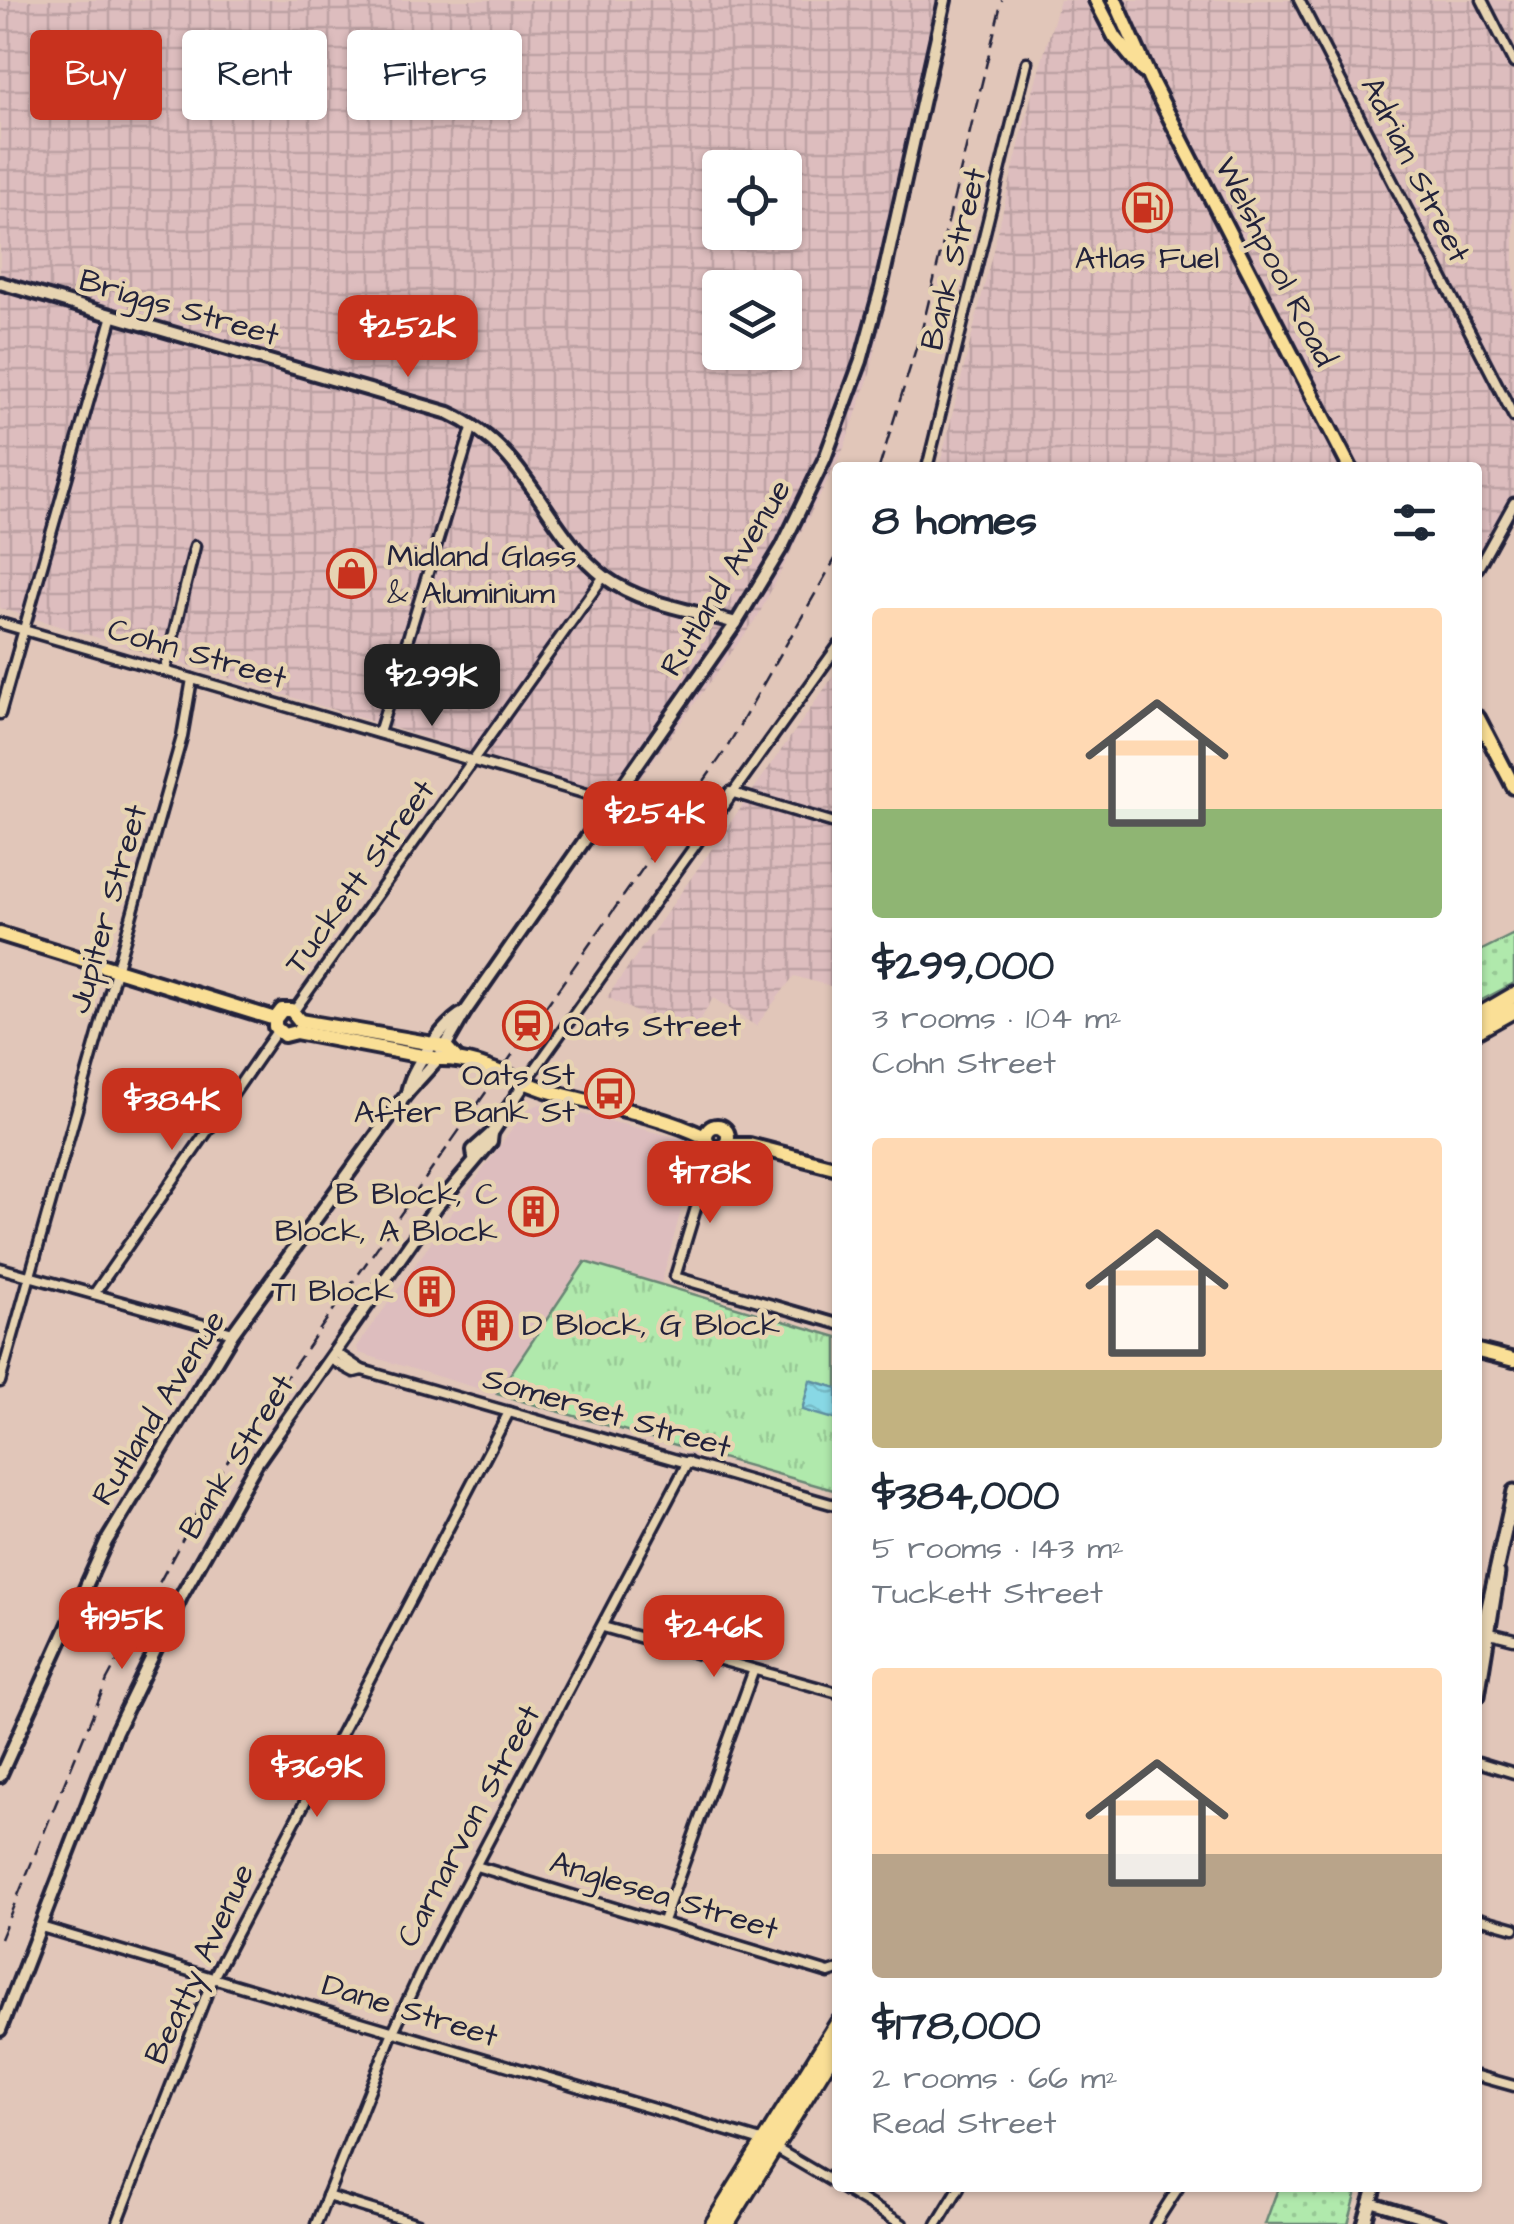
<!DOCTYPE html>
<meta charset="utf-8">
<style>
body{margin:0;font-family:"Architects Daughter",sans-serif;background:#f2f2f3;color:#1f2937;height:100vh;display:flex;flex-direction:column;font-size:38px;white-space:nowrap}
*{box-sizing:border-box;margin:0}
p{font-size:32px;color:#747a83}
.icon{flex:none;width:55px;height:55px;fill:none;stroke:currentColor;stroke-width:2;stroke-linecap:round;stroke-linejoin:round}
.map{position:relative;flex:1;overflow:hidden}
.sheet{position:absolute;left:832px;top:462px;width:650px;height:1730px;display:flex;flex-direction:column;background:#fff;border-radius:10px;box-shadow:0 2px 8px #0004}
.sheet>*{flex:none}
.banner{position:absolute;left:30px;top:30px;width:652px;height:90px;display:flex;gap:20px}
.controls{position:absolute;left:702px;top:150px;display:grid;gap:20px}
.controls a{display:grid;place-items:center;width:100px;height:100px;border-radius:10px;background:#fff;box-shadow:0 2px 8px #0004;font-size:50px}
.price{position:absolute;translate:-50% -85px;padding:0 22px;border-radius:20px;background:#c8321e;color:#fff;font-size:32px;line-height:65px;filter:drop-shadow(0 2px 5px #0008)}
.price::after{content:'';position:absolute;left:50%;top:60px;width:30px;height:22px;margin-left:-15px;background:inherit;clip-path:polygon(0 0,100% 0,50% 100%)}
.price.current{background:#222;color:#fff}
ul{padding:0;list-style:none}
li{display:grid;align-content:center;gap:20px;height:530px;padding:0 40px}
li span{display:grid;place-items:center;height:310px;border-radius:10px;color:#555}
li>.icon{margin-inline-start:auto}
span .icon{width:180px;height:180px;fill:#fffc;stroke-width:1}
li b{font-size:42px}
h2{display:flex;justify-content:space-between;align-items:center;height:120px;padding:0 40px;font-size:42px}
.pill{padding:0 35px;border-radius:10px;background:#fff;box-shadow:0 2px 8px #0004;font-size:35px;line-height:90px}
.pill.current{background:#c8321e;color:#fff}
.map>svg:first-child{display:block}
.built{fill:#ddbdbe}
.industrial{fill:url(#industrial-grid);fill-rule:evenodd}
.grass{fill:url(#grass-dots);stroke:#698674;stroke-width:2.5}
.park{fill:url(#park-tufts);stroke:#698674;stroke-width:2.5}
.water{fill:url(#water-waves);stroke:#5f8fa1;stroke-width:2.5}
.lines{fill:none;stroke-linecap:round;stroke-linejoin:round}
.minor-casing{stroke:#22223b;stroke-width:15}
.tertiary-casing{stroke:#22223b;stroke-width:18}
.secondary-casing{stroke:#22223b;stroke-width:19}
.primary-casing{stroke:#22223b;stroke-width:20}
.trunk-casing{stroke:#22223b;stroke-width:21}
.minor{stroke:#e7d4b2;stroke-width:8}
.tertiary{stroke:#e7d4b2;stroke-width:10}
.secondary{stroke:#e7d4b2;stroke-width:11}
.primary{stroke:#fadf96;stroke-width:12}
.trunk{stroke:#fadf96;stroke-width:14}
.rail{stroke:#22223b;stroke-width:2.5;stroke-dasharray:15 8;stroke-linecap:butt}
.labels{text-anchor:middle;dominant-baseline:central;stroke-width:9;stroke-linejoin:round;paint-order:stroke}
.street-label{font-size:32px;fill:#22223b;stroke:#e7d4b2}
.poi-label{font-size:32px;fill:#22223b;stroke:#e7d4b2;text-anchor:start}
</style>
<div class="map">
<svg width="1514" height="2224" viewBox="0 0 1514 2224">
<defs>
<pattern id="industrial-grid" width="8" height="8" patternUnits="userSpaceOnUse" patternTransform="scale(2.5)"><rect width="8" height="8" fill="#ddbdbe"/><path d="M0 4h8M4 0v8" fill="none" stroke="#bda2a4"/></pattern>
<pattern id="grass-dots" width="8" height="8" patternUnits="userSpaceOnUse" patternTransform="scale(2.5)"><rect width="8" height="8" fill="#b0e9ac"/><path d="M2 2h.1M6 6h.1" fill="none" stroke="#97c895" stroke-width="1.8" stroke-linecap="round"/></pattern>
<pattern id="park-tufts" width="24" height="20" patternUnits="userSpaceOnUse" patternTransform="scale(2.5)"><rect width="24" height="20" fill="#b0e9ac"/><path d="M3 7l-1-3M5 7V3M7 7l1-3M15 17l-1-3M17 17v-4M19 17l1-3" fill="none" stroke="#97c895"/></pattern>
<pattern id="water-waves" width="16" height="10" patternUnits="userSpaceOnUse" patternTransform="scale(2.5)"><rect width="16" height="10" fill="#88d8e5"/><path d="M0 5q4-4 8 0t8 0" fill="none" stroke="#75b9c5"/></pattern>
</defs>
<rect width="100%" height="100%" fill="#e1c6b9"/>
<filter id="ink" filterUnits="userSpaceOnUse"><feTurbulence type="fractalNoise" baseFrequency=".01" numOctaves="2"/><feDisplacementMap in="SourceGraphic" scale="20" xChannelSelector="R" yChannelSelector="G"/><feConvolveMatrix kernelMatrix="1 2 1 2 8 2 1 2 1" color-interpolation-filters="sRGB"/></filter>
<g filter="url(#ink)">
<polygon class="built" points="540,1104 691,1141 696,1155 660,1288 585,1263 497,1394 359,1353 357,1347 525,1110"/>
<g class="industrial">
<path d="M0,0H954L870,374L844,448L758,616L622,803L609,794L0,608ZM720,168H785V232H720ZM720,288H785V352H720Z"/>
<polygon points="1060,0 1514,0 1514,503 1478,574 1478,468 1356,467 1345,449 1341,468 939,468 1031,97"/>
<polygon points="837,671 837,988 794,976 756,1026 713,998 689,1039 607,997"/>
</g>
<g class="grass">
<polygon points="1514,934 1514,983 1478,1002 1478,952"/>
<polygon points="1278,2188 1358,2188 1348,2224 1265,2224"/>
</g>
<polygon class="park" points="585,1262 837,1337 837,1491 497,1394"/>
<polygon class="water" points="810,1380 837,1388 837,1420 802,1410"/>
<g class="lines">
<defs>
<g id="minor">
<polyline points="1299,0 1514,417"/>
<polyline points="1482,0 1514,63"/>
<polyline points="927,468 1027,62"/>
<polyline points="1478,568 1514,503"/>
<polyline points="0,623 611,801"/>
<polyline points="165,671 195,546"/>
<polyline points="0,714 113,315"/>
<polyline points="379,733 473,425"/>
<polyline points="730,792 838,824"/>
<polyline points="294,1011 604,576"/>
<polyline points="525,1083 838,646"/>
<polyline points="707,1144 709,1165"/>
<polyline points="720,1148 709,1165 675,1277 838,1324"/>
<polyline points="0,1268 233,1333"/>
<polyline points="94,1294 277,1031"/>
<polyline points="335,1352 362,1370"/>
<polyline points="330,1359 354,1372 362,1370 838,1506"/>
<polyline points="0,1382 182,737 192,679"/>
<polyline points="603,1627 838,1693"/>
<polyline points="1486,1632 1514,1639"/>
<polyline points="1478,1762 1514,1773"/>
<polyline points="476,1866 829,1973 838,1970"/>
<polyline points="1478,1918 1514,1928"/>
<polyline points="663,1921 753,1672"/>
<polyline points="41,1927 765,2142"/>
<polyline points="1478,2076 1514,2086"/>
<polyline points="775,2148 838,2185"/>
<polyline points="842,2188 902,2224"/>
<polyline points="327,2196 418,2224"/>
<polyline points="1371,2202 1442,2224"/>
<polyline points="117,2224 213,1978 509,1412"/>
<polyline points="316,2224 392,2034 432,1948 688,1462"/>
<polyline points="937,2224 959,2188"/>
<polyline points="1155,2224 1178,2188"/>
</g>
<g id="tertiary">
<path d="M0,283L449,413C532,451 542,529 606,578C641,604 695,611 736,623"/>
<path d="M407,1093C410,1070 444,1022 465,1012"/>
<polyline points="474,1158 473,1150 492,1133 525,1083"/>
<polyline points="0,1776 106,1542 233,1333 407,1093 438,1059 465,1012 736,623 782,547 825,458 861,361 881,288 945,0"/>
<polyline points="0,2030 116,1731 183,1593 256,1464 436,1207 491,1142 492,1133"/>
</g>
<g id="secondary">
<polyline points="1478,1652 1514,1491"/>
<polyline points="1478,1696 1498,1573"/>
<polyline points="1364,2224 1375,2188"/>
</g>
<g id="primary">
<polyline points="1096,0 1115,37 1143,71"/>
<polyline points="1115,0 1151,81 1350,468"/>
<polyline points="1478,718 1514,787"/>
<polyline points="0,934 275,1019"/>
<path d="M275,1019V1027L284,1035L296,1032L438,1059C475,1057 514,1080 549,1091C602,1106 655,1113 705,1137"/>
<polyline points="275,1019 282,1010 291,1010 300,1021"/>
<polyline points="300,1021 428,1043 446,1047 456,1058"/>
<circle cx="717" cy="1137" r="11"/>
<polyline points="725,1145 749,1145 838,1168"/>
<polyline points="1478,1351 1514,1360"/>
</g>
<g id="trunk">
<polyline points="1478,1016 1514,995"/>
<polyline points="1478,1030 1514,1010"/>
<polyline points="713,2224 838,2023"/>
<polyline points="727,2224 838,2044"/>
</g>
</defs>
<use href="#minor" class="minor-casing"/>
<use href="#tertiary" class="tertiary-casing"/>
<use href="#secondary" class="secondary-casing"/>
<use href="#primary" class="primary-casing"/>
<use href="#trunk" class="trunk-casing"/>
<use href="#minor" class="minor"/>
<use href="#tertiary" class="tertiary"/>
<use href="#secondary" class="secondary"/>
<use href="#primary" class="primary"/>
<use href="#trunk" class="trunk"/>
<g class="rail">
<polyline points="879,468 922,329 1002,0"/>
<polyline points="0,1939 107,1680 215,1479 725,751 838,554"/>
</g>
</g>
</g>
<defs>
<symbol id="fuel-ring" viewBox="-11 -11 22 22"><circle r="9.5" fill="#e7d4b2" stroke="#c8321e" stroke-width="1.5"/><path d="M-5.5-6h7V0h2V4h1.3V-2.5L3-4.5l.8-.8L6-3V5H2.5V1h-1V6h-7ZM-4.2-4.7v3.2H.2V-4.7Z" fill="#c8321e"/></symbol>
<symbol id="shop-ring" viewBox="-11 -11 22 22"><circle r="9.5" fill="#e7d4b2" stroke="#c8321e" stroke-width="1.5"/><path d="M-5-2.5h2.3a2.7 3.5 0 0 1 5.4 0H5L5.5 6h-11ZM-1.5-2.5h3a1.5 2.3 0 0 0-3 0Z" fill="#c8321e"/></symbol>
<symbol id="station-ring" viewBox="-11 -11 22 22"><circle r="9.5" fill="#e7d4b2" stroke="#c8321e" stroke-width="1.5"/><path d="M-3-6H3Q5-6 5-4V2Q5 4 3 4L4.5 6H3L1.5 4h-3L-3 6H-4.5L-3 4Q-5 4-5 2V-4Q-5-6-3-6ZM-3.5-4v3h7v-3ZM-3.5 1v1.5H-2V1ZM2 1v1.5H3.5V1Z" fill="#c8321e"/></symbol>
<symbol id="bus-ring" viewBox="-11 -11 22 22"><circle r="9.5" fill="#e7d4b2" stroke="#c8321e" stroke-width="1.5"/><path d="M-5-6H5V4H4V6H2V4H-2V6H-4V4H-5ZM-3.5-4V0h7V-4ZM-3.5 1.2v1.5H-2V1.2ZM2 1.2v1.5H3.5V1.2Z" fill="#c8321e"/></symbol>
<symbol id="building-ring" viewBox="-11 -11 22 22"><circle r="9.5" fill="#e7d4b2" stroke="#c8321e" stroke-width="1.5"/><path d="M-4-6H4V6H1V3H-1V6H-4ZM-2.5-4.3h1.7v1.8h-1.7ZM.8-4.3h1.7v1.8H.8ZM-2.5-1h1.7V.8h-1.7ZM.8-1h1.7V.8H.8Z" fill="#c8321e"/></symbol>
</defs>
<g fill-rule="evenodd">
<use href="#fuel-ring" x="1120" y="180" width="55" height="55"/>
<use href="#shop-ring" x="324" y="546" width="55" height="55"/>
<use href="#station-ring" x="500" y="998" width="55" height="55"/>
<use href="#bus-ring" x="582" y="1066" width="55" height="55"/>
<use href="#building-ring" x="506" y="1184" width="55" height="55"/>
<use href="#building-ring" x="402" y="1264" width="55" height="55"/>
<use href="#building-ring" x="460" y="1298" width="55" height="55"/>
</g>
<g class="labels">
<g class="street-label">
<text transform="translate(1415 170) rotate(63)">Adrian Street</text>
<text transform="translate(954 259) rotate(-76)">Bank Street</text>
<text transform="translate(1275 262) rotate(63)">Welshpool Road</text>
<text transform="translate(179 308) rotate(16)">Briggs Street</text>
<text transform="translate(726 578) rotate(-59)">Rutland Avenue</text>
<text transform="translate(197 654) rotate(16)">Cohn Street</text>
<text transform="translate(360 877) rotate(-54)">Tuckett Street</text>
<text transform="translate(108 909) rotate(-74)">Jupiter Street</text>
<text transform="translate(159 1408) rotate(-58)">Rutland Avenue</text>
<text transform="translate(607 1413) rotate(16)">Somerset Street</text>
<text transform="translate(237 1457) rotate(-58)">Bank Street</text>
<text transform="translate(469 1826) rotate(-62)">Carnarvon Street</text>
<text transform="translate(664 1896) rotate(17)">Anglesea Street</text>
<text transform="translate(200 1964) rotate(-65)">Beatty Avenue</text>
<text transform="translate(410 2011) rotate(17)">Dane Street</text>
</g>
<g class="poi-label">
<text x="1147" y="258" text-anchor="middle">Atlas Fuel</text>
<text x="387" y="556">Midland Glass<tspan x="387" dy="37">&amp; Aluminium</tspan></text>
<text x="563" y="1026">Oats Street</text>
<text x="575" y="1075" text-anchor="end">Oats St<tspan x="575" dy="37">After Bank St</tspan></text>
<text x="498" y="1194" text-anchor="end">B Block, C<tspan x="498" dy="37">Block, A Block</tspan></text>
<text x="394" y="1291" text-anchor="end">T1 Block</text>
<text x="522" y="1325">D Block, G Block</text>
</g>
</g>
</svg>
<div class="controls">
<a><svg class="icon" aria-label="locate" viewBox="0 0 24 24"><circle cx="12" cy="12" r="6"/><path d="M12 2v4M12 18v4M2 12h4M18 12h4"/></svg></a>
<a><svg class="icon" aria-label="layers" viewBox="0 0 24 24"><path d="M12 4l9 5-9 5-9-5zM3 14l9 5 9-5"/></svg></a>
</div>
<b class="price" style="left:408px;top:380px">$252K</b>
<b class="price current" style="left:432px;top:729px">$299K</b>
<b class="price" style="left:655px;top:866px">$254K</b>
<b class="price" style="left:172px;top:1153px">$384K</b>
<b class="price" style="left:710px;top:1226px">$178K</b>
<b class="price" style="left:122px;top:1672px">$195K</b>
<b class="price" style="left:714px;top:1680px">$246K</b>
<b class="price" style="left:317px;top:1820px">$369K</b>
<div class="banner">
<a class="pill current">Buy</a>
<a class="pill">Rent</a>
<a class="pill">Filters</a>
</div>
<section class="sheet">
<h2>8 homes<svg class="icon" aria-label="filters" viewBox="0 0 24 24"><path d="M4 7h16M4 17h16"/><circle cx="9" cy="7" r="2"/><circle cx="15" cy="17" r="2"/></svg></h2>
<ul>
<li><span style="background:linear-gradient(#ffd9b3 65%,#8fb573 0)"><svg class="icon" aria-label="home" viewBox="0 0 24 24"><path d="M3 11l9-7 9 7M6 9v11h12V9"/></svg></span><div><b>$299,000</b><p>3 rooms · 104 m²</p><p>Cohn Street</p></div></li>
<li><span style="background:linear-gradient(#ffd9b3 75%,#c2b280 0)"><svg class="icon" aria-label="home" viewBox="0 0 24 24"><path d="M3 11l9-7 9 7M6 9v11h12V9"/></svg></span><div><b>$384,000</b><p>5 rooms · 143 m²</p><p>Tuckett Street</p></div></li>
<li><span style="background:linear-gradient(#ffd9b3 60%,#b9a48a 0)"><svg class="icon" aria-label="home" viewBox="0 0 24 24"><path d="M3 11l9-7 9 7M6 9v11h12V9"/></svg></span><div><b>$178,000</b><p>2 rooms · 66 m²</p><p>Read Street</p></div></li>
</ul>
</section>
</div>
